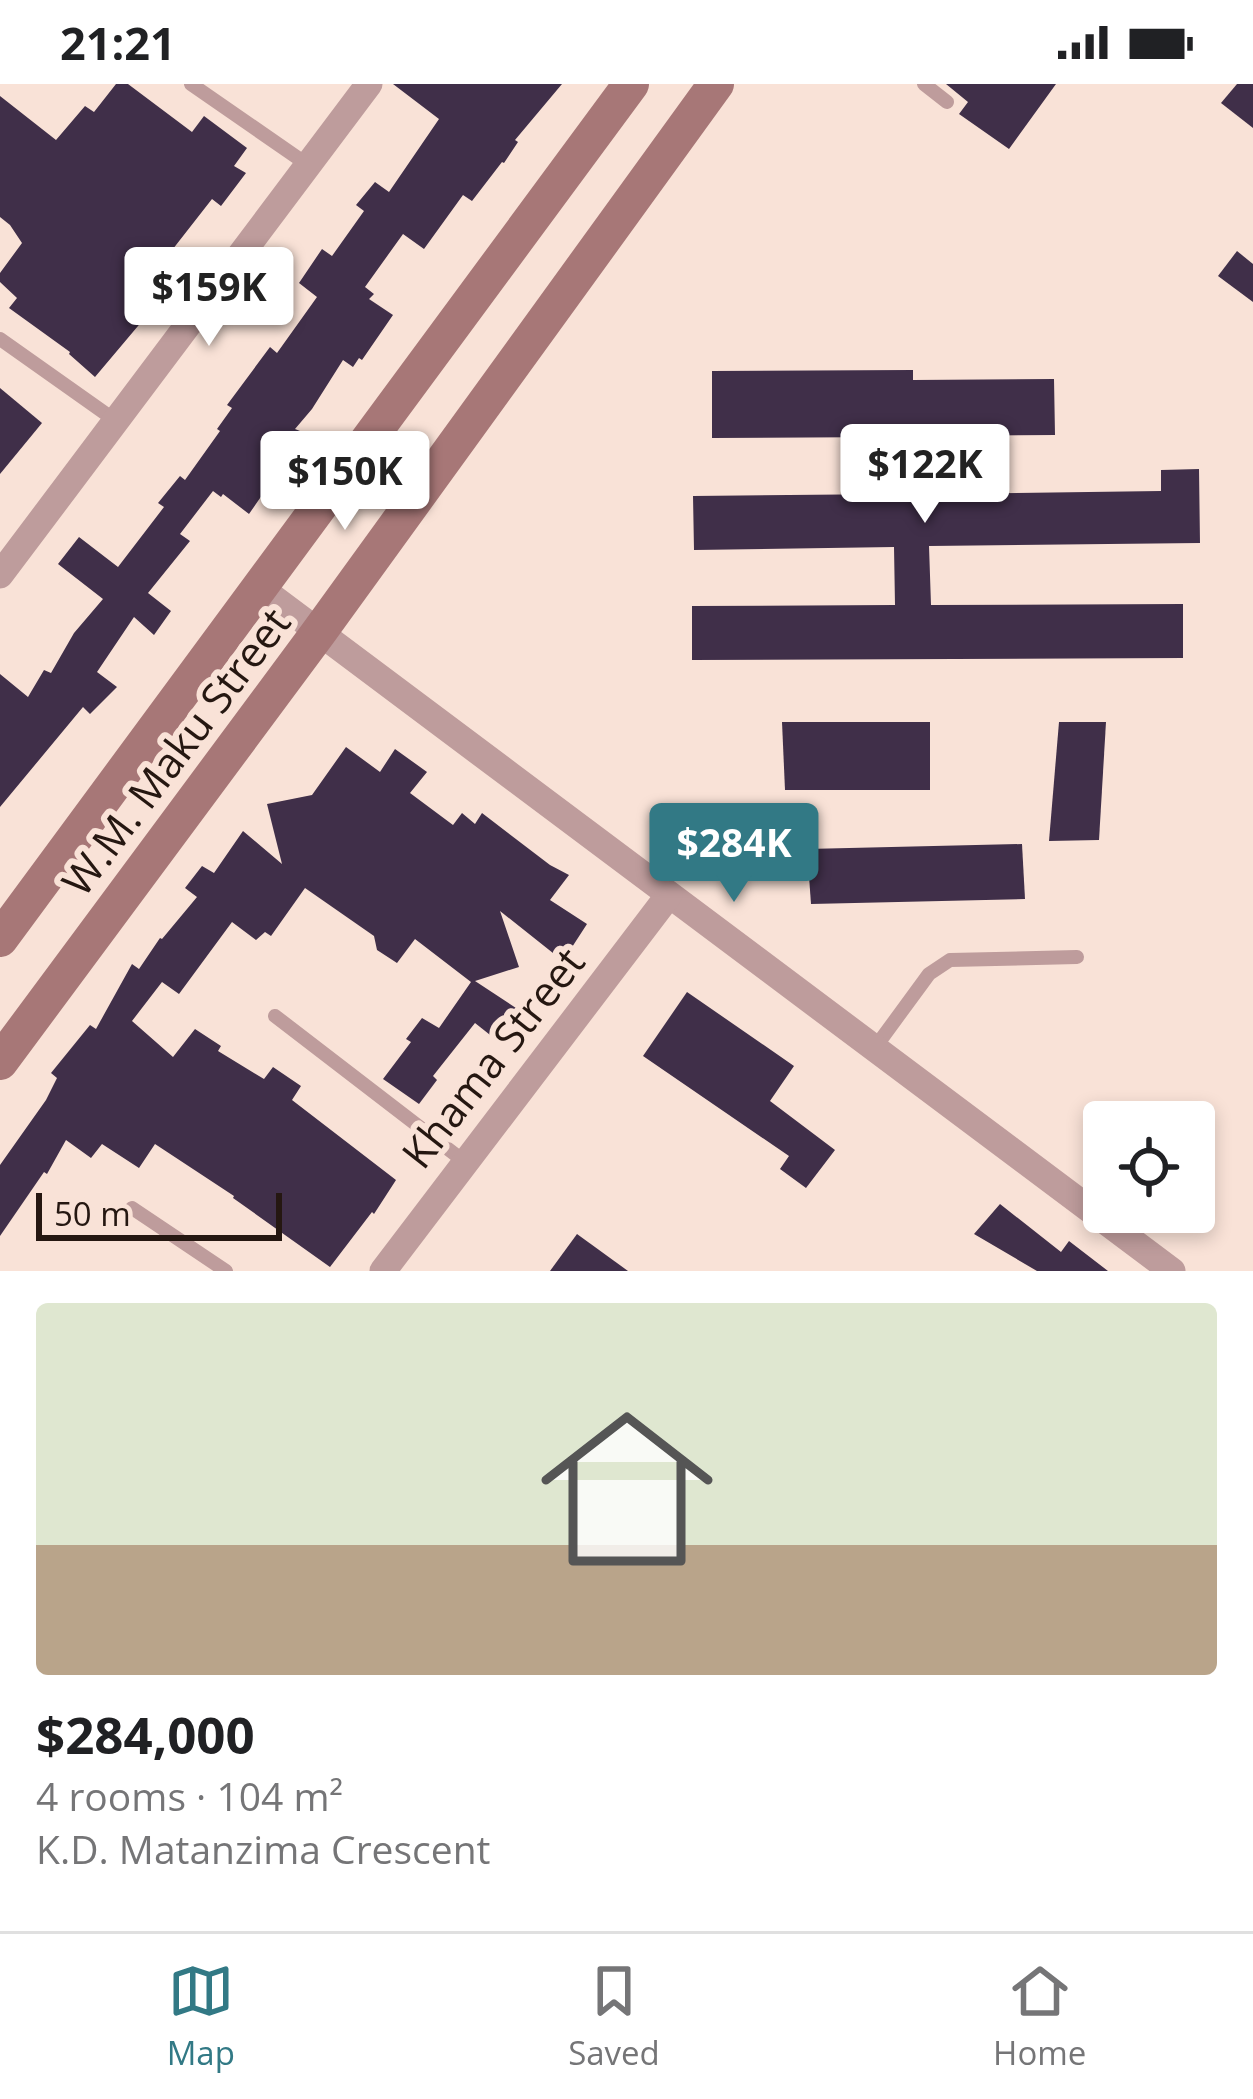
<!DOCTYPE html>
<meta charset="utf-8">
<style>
body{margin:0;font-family:"Open Sans",sans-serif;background:#f2f2f2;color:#202124;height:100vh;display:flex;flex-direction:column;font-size:45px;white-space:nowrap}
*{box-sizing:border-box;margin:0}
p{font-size:39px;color:#757577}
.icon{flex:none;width:66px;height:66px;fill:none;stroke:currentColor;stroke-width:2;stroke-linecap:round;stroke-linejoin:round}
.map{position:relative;height:1187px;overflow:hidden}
.side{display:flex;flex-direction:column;background:#fff;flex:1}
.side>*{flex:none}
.controls{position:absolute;left:1083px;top:1017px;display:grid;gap:24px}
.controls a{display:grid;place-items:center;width:132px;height:132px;border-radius:12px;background:#fff;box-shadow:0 6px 18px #0003;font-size:60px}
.scale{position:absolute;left:36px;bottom:30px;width:246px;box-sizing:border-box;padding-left:12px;border:6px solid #251711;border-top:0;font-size:33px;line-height:42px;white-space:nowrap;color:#251711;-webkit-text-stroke:9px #f9e2d7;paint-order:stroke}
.price{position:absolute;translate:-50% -102px;padding:0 27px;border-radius:12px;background:#fff;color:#222;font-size:39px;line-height:78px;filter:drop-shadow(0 3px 6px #0008)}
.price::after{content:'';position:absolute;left:50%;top:72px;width:36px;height:27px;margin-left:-18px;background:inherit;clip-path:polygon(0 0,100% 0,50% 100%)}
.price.current{background:#327985;color:#fff}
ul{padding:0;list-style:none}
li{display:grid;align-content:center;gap:24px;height:636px;padding:0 36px}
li+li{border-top:3px solid #e0e0e0}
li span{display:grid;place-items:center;height:372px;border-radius:12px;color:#555}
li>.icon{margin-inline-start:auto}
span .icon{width:216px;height:216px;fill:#fffc;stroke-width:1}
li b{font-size:51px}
.status{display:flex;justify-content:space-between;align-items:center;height:84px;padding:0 60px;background:#fff;direction:ltr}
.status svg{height:33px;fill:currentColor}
.tabs{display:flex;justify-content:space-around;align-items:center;height:168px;border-top:3px solid #e0e0e0;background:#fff;font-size:33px;color:#757577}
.tabs a{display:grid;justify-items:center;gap:6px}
.tabs .current{color:#327985}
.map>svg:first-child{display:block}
.building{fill:#402f49}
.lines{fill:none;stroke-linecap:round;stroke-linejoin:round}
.lane{stroke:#be9c9c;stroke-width:14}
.street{stroke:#be9c9c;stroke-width:27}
.secondary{stroke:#a77777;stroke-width:36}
.labels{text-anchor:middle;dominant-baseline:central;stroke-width:12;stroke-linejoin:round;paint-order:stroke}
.street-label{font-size:42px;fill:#251711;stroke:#f9e2d7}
</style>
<div class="status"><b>21:21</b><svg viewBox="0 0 49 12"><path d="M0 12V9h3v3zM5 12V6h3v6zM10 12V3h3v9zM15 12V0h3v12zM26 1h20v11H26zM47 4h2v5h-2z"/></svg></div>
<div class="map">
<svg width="1253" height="1187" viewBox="0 0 1253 1187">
<rect width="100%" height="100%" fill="#f9e2d7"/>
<g class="building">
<polygon points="116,0 128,0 192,48 204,32 247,64 234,82 246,89 221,122 212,115 169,170 183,181 154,223 95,293 69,270 70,268 9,224 17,214 0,198 0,189 22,159 10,141 0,133 0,12 56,56 85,22 94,28"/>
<polygon points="393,0 562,0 515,56 518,58 504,79 502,78 472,117 463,111 424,165 403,150 365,203 374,210 369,215 393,231 362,276 359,274 353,283 343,276 312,325 295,345 300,347 295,354 312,366 294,390 283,381 249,430 223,410 221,413 213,407 180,450 190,457 148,509 171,527 154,551 134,533 97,588 117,603 90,630 83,623 0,723 0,590 28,613 44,586 51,589 74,549 103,515 58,480 79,453 118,483 164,423 158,419 180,392 185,396 220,347 217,345 232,324 227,321 270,263 277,269 317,213 299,199 322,165 332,172 364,127 356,121 375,98 389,108 439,35"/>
<polygon points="946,0 1056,0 1009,65 959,30 968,18"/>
<polygon points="1237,0 1253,0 1253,44 1221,19"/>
<polygon points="1237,167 1253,180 1253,218 1218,192"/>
<polygon points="913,286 913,296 1054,295 1055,351 934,352 936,410 1161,407 1161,386 1199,385 1200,459 929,462 931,521 1183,520 1183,574 692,576 692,522 895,521 894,463 694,466 693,412 895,410 894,353 712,354 712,287"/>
<polygon points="0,304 42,339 0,390"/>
<polygon points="782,638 930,638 930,706 785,706"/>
<polygon points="1059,638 1106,638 1099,756 1049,757"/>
<polygon points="346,663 380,688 395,665 427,688 410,709 453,741 462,729 475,740 482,729 550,781 569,791 550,816 587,840 563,877 500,827 519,883 475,897 525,930 504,962 475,939 433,992 437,996 419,1020 383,995 411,958 406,955 422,934 439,944 471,898 415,855 397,879 377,866 374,852 305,804 271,852 265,848 256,856 232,838 179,910 162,898 132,937 173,973 195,945 221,962 218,967 264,995 273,983 301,1002 292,1016 396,1096 374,1130 372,1128 330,1183 233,1114 234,1112 155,1060 139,1084 102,1060 91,1074 66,1056 47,1090 44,1088 0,1152 0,1081 46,1016 57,994 51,989 90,941 96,945 132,880 139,885 160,854 162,855 197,813 185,804 202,782 214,789 243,747 282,780 267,720 312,711"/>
<polygon points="1022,760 1025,815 811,820 807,765"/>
<polygon points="687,908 794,982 770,1017 835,1066 806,1104 780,1085 789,1072 643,972"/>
<polygon points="1000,1120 1061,1168 1069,1157 1108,1187 1037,1187 974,1150"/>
<polygon points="577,1150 628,1187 550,1187"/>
</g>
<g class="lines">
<g class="lane">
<polyline points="191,0 308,81"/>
<polyline points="924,0 947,18"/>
<polyline points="0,255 116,337"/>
<polyline points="275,932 465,1078"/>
<polyline points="874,965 929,890 950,876 1077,873"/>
<polyline points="132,1124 226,1187"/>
</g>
<g class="street">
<polyline points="0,491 369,0"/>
<polyline points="260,504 1172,1187"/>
<polyline points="383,1187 669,811"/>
</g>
<g class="secondary">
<polyline points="0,855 631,0"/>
<polyline points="0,978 319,548 716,0"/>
</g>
</g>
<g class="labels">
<g class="street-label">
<text transform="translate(175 667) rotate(-53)">W.M. Maku Street</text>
<text transform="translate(492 973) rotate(-52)">Khama Street</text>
</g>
</g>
</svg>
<div class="controls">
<a><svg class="icon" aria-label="locate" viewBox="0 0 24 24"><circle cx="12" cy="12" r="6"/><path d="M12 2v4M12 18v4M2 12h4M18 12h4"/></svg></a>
</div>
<div class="scale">50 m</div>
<b class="price" style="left:209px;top:265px">$159K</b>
<b class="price" style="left:925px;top:442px">$122K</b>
<b class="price" style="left:345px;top:449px">$150K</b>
<b class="price current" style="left:734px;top:821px">$284K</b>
</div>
<section class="side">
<ul>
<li><span style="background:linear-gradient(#dfe7d0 65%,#b9a48a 0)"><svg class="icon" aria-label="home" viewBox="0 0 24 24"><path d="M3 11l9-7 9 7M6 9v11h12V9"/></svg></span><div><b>$284,000</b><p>4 rooms · 104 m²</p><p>K.D. Matanzima Crescent</p></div></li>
</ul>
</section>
<nav class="tabs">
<a class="current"><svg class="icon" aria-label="map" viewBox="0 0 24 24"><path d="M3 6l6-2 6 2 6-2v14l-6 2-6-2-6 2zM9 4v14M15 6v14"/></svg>Map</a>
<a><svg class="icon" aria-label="saved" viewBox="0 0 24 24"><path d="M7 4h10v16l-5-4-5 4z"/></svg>Saved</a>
<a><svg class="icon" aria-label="home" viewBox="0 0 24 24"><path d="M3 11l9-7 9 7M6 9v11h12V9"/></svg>Home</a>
</nav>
